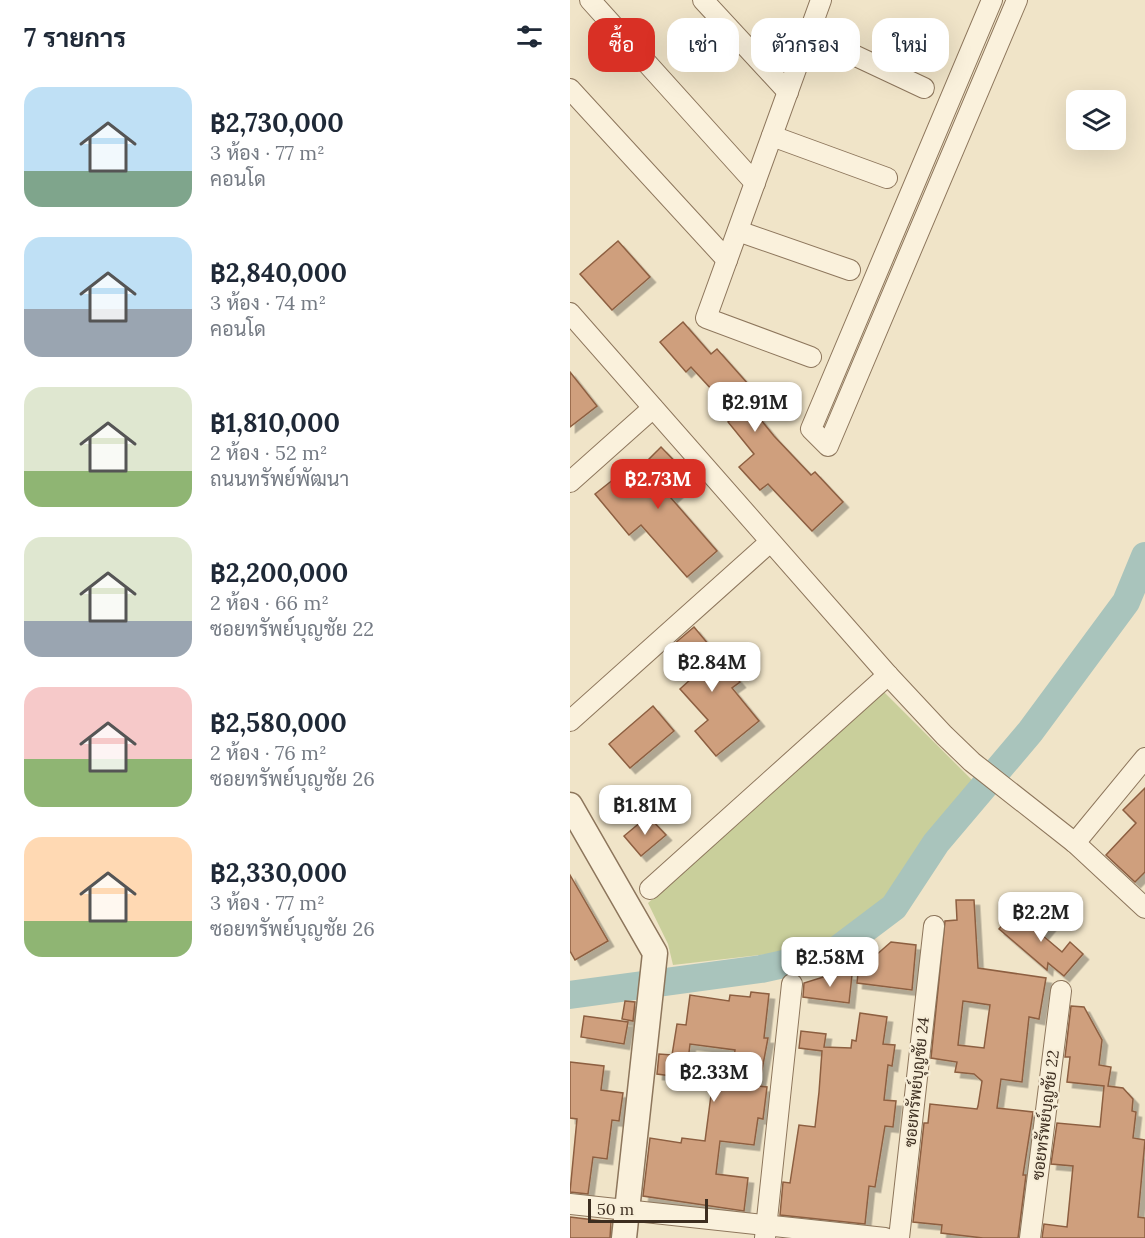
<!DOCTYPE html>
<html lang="th">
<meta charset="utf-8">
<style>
body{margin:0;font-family:Lora,Sarabun,serif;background:#f2f2f3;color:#1f2937;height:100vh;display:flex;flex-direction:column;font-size:22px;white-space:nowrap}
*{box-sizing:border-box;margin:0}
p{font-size:20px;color:#747a83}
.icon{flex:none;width:33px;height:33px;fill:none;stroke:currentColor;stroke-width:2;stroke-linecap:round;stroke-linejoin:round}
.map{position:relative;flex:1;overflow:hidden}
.side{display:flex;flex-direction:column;background:#fff;width:570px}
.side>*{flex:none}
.banner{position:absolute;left:18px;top:18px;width:466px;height:54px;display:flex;gap:12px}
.buttons{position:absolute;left:496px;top:90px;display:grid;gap:12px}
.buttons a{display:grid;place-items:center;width:60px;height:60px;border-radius:12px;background:#fff;box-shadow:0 6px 24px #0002;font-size:30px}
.scale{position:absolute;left:18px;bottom:15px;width:120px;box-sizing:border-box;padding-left:6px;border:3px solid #3d2e20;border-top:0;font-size:16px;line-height:21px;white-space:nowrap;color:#3d2e20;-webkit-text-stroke:4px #f7eed8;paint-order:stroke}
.price{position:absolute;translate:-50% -51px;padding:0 14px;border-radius:12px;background:#fff;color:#222;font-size:20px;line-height:39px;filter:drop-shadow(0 2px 3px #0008)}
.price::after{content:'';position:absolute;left:50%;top:36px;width:18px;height:14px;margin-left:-9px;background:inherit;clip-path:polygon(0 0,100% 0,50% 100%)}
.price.active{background:#d93025;color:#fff}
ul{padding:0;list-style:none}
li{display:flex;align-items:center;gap:18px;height:150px;padding:0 24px}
li span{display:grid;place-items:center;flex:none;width:168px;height:120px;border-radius:18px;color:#555}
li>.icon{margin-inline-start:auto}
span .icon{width:72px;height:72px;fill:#fffc;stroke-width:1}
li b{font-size:26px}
h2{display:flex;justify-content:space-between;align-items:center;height:72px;padding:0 24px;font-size:26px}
.tag{padding:0 21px;border-radius:18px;background:#fff;box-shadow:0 6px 24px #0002;font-size:21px;line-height:54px}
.tag.active{background:#d93025;color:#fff}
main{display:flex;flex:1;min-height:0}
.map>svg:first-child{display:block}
.green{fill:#c9cf9b}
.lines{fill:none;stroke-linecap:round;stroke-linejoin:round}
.river{stroke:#a9c4bc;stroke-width:28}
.building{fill:#cf9f7d;stroke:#8d5f41;stroke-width:1.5;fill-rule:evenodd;filter:url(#shadow)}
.minor-casing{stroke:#8d765c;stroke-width:22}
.tertiary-casing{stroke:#8d765c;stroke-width:27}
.minor{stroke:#faf1dc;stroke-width:20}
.tertiary{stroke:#faf1dc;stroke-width:24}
.labels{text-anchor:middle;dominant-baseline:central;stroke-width:4.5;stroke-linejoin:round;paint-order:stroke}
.street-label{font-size:16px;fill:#3d2e20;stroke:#f7eed8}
</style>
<main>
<section class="side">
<h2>7 รายการ<svg class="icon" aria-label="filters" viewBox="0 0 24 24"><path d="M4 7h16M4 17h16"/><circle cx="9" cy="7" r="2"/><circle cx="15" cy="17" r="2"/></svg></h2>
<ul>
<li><span style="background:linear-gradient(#bfe0f5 70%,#7fa58c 0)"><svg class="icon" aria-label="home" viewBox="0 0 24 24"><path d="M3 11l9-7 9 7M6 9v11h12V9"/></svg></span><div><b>฿2,730,000</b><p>3 ห้อง · 77 m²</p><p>คอนโด</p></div></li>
<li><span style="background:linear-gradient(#bfe0f5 60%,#9aa5b1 0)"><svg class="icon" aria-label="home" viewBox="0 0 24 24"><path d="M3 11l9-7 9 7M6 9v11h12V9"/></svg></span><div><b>฿2,840,000</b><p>3 ห้อง · 74 m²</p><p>คอนโด</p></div></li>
<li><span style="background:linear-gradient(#dfe7d0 70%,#8fb573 0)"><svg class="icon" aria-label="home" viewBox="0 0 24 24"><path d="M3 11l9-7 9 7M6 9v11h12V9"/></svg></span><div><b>฿1,810,000</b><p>2 ห้อง · 52 m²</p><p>ถนนทรัพย์พัฒนา</p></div></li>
<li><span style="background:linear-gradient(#dfe7d0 70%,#9aa5b1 0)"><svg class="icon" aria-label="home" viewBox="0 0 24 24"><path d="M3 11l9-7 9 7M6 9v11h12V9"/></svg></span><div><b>฿2,200,000</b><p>2 ห้อง · 66 m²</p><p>ซอยทรัพย์บุญชัย 22</p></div></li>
<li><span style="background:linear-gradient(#f6c9c9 60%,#8fb573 0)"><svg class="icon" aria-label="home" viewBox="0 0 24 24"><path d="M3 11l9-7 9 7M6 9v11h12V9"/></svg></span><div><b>฿2,580,000</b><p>2 ห้อง · 76 m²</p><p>ซอยทรัพย์บุญชัย 26</p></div></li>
<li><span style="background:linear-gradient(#ffd9b3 70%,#8fb573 0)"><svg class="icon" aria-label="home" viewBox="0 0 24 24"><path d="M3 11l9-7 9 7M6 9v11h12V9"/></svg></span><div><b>฿2,330,000</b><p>3 ห้อง · 77 m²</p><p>ซอยทรัพย์บุญชัย 26</p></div></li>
</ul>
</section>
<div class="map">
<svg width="575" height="1238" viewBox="0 0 575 1238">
<defs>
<filter id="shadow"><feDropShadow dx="5.5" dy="5.5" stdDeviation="0" flood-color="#0004"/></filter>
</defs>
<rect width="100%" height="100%" fill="#f0e4c8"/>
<polygon class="green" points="314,692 404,782 319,898 274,936 216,952 103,965 98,944 78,903"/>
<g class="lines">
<polyline class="river" points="0,995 191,969 263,953 324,907 366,843 460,732 556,602 575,556"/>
</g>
<g class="building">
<polygon points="48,241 80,277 42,310 10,274"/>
<polygon points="113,322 141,354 147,349 179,385 170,394 204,436 241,475 245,472 273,502 242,531 198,484 190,490 169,467 184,454 158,422 166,416 121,367 116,372 90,342"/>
<polygon points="0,372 27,406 0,427"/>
<polygon points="91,447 122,479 101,498 147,551 117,577 71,525 59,535 25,494 59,467 64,474"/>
<polygon points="124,627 170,682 162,688 189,721 146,756 125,731 138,720 110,689 122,678 97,650"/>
<polygon points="83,706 104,731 60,768 39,744"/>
<polygon points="575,788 575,872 565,882 536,855 566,823 553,810"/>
<polygon points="78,816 96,835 71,856 54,836"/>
<polygon points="0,875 38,941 5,960 0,951"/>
<path d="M386,900H404L408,968L476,978L469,1019L459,1017L452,1082L431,1079L427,1108L463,1112L453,1175H456L448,1238H413L371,1233L372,1225L343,1222L354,1123H358L360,1104L407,1109L408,1106L412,1081L404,1074L385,1072L387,1062L361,1058L375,921L387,920ZM393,1001L420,1005L414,1048L388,1045Z"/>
<polygon points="464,908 482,923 472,935 492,952 500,942 513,954 494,976 478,963 477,970 429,929 439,917 449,926"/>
<polygon points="321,942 346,945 342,990 287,983 289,962 297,963"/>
<polygon points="266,973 282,975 279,1003 233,997 234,983"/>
<polygon points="181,992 199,994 194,1038 198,1038 189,1086 197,1087 193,1119 188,1118 184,1145 150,1141 146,1174 178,1178 174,1211 73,1196 80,1138 111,1143 112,1138 135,1141 143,1080 161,1082 165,1050 120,1044 116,1078 87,1074 89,1054 102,1055 107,1024 116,1025 120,995 159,1001 160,995 180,997"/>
<polygon points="55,1001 65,1002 63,1021 52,1019"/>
<polygon points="501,1006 514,1007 532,1040 529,1065 541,1067 538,1086 553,1088 563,1099 562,1111 566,1112 563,1138 575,1140 568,1217 575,1218 575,1238 472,1238 474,1224 497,1227 503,1166 481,1164 487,1123 530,1127 534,1086 497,1082 500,1057 495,1057"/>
<polygon points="290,1013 317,1017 313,1044 325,1045 322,1066 318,1065 314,1100 326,1101 323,1127 315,1126 305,1187 299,1186 295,1224 210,1215 213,1182 220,1183 229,1125 245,1127 249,1092 252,1051 229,1048 231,1031 256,1034 254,1047 281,1048 282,1040 286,1041"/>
<polygon points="14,1016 58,1022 54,1044 11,1037"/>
<polygon points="0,1062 34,1066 31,1090 53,1093 49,1121 42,1120 37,1159 23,1157 18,1194 0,1192 7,1119 0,1118"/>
<polygon points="0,1217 41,1222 40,1238 0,1238"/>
</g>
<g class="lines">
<defs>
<g id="minor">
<polyline points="20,0 185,183"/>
<polyline points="133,0 218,92"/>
<polyline points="422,0 241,429 258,446 447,0"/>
<polyline points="239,34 354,88"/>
<polyline points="0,89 157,260"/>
<polyline points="202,136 317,178"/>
<polyline points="168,231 280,270"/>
<polyline points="0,313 318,675 374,735 402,762 505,843 575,908"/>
<polyline points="241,357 136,318 251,0"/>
<polyline points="0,482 83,408"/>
<polyline points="0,721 200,542"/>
<polyline points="505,843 575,758"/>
<polyline points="80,889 318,675"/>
<polyline points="0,1204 315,1238"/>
<polyline points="195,1238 222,984"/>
<polyline points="329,1238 364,926"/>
<polyline points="460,1238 491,991"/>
</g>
<polyline id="tertiary" points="0,805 85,953 54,1238"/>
</defs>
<use href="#minor" class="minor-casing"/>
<use href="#tertiary" class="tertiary-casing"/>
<use href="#minor" class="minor"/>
<use href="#tertiary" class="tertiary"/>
</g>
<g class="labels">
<g class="street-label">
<text transform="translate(346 1082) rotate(-84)">ซอยทรัพย์บุญชัย 24</text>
<text transform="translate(475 1115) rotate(-83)">ซอยทรัพย์บุญชัย 22</text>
</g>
</g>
</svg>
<div class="buttons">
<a><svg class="icon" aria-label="layers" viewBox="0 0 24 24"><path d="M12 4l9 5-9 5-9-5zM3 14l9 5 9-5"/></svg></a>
</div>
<div class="scale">50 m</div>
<b class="price" style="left:185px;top:433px">฿2.91M</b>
<b class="price active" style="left:88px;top:510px">฿2.73M</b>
<b class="price" style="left:142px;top:693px">฿2.84M</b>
<b class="price" style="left:75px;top:836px">฿1.81M</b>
<b class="price" style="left:471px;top:943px">฿2.2M</b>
<b class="price" style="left:260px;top:988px">฿2.58M</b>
<b class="price" style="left:144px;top:1103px">฿2.33M</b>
<div class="banner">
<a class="tag active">ซื้อ</a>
<a class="tag">เช่า</a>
<a class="tag">ตัวกรอง</a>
<a class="tag">ใหม่</a>
</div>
</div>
</main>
